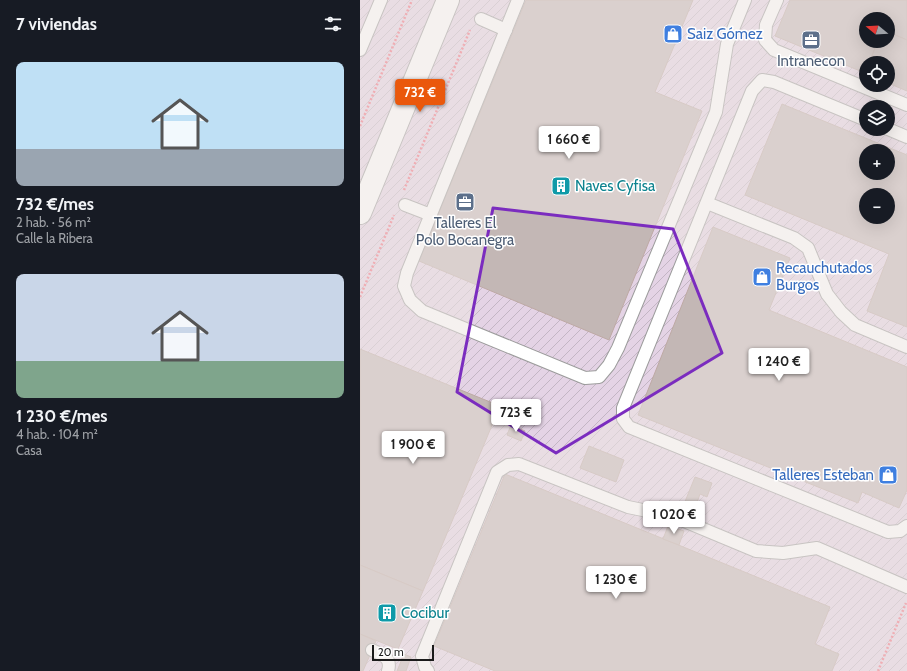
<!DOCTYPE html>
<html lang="es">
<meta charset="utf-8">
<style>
body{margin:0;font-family:Cabin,sans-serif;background:#20242c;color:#f1f3f6;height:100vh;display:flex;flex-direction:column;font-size:15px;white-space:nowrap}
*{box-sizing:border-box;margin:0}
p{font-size:13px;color:#9ea1a6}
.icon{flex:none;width:22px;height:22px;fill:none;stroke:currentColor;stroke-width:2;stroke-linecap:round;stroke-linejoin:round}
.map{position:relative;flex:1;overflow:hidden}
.sheet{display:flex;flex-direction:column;background:#171b24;width:360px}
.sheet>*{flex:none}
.needle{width:26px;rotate:288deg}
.fabs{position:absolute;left:499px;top:12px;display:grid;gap:8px}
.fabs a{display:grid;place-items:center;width:36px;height:36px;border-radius:50%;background:#171b24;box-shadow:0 4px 16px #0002;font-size:20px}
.scale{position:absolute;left:12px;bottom:10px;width:62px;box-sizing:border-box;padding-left:4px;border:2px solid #1b1b1b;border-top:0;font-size:11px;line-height:14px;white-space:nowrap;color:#1b1b1b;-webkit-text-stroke:3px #fff;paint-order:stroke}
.price{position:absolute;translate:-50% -34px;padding:0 9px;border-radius:4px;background:#fff;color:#222;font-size:13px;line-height:26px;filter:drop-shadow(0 1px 2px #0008)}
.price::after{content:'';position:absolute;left:50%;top:24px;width:12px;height:9px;margin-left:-6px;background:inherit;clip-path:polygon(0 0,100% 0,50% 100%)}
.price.active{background:#ea580c;color:#fff}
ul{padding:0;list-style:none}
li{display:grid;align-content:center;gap:8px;height:212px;padding:0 16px}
li span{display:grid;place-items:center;height:124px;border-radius:8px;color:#555}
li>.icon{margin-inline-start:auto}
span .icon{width:72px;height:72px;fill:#fffc;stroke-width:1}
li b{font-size:17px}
h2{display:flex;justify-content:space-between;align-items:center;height:48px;padding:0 16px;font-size:17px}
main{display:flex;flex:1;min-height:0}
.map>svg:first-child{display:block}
.industrial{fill:url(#industrial-furrows);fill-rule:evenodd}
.building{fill:#c3b7b5;stroke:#bda9a4;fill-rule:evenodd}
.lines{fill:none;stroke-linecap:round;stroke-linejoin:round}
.lane-casing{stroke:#9c9c9c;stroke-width:14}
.street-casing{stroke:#9c9c9c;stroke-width:24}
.path{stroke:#f26c7d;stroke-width:2.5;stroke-dasharray:2 2;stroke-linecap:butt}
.lane{stroke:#fff;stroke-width:12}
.street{stroke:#fff;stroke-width:22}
.marked{fill:none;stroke:#7b2cbf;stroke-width:3;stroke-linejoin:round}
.labels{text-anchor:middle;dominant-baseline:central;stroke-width:3;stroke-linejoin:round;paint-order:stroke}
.shop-label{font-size:15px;fill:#366cbe;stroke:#fff;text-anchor:start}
.service-label{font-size:15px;fill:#4e5e75;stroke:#fff}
.culture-label{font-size:15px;fill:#0d838f;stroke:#fff;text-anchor:start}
</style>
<main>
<section class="sheet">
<h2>7 viviendas<svg class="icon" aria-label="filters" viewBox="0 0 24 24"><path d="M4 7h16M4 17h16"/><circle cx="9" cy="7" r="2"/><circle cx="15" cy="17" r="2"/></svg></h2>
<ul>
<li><span style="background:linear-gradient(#bfe0f5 70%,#9aa5b1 0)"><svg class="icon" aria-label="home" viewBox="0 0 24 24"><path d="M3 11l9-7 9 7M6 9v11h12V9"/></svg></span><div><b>732 €/mes</b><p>2 hab. · 56 m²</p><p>Calle la Ribera</p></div></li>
<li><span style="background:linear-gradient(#c9d6e8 70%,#7fa58c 0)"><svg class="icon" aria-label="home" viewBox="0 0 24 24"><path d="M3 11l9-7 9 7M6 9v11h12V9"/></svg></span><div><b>1 230 €/mes</b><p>4 hab. · 104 m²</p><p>Casa</p></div></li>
</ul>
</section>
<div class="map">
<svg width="547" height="671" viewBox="0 0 547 671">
<defs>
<pattern id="industrial-furrows" width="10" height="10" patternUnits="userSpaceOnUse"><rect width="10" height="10" fill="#e4d3e5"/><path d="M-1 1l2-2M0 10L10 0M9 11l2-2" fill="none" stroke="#c3b5c4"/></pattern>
</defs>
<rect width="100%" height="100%" fill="#ece6e1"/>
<path class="industrial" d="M0,0H547V671H0ZM506,19H528V41H506ZM506,63H528V85H506ZM506,107H528V129H506ZM506,151H528V173H506ZM506,195H528V217H506Z"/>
<g class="building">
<polygon points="166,0 333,0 295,92 342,111 249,340 59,261"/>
<polygon points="430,0 547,0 547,40 528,32 528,19 506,19 506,41 518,41 509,63 506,63 505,73 415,36"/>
<polygon points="528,32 547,40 547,91 528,83 528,63 509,63 518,41 528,41"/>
<path d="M422,104L547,155V327L507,311L529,254L385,195ZM506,151H528V173H506ZM506,195H528V217H506Z"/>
<polygon points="353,227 430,258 409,310 547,367 547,490 539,508 502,492 498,503 278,415"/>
<polygon points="0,349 140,406 63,591 0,565"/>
<polygon points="151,425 165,431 161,441 147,435"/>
<polygon points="229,446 264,460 256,482 220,468"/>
<polygon points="145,474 470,607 455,644 479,654 472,671 135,671 74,646"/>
<polygon points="335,477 352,483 347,497 340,494 335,508 324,504"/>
<polygon points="308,526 324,531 319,545 303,539"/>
<polygon points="0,565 63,591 38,649 0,634"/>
<polygon points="0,634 16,641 3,671 0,671"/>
<polygon points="44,654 51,657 46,671 37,671"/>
</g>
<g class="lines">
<defs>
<g id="lane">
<polyline points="158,0 47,273 44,286 50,300 62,311 225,378 239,377 249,365 258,348 356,112 367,44 385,0"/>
<polyline points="417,0 406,25 405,40 414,50 547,105"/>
<polyline points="121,19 146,30"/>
<polyline points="0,50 21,0"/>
<polyline points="506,120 414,82 402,80 392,91 263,408 263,419 269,427 528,532 540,531 547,526"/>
<polyline points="528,129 547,137"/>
<polyline points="347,203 434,238 448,248 467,294 481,312 495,325 547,347"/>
<polyline points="45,205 71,215"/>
<path d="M12,650C22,655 32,657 28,671"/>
<polyline points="68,671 65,667 62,656 137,472 148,465 159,464 268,507 312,516 396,551 423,553 457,548 547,587"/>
</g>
<polyline id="street" points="0,213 88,0"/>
</defs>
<use href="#lane" class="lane-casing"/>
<use href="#street" class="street-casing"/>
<g class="path">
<polyline points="0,126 52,0"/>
<polyline points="44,190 110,30"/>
<polyline points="0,297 34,215"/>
<polyline points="518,671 546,603"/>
</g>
<use href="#lane" class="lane"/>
<use href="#street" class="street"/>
</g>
<path d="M0 0H547V671H0ZM133,208L313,229L362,353L196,453L97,392Z" fill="#ece6e1" fill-opacity=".55" fill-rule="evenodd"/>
<path class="marked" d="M133,208L313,229L362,353L196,453L97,392Z"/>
<defs>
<symbol id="shop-square" viewBox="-11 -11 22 22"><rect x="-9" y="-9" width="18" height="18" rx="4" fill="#3f7fe0" stroke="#fff"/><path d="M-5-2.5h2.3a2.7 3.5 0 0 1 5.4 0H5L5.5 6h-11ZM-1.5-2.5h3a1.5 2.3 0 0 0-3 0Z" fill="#fff"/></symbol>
<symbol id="office-square" viewBox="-11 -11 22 22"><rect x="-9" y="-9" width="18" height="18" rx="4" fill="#5c6f8a" stroke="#fff"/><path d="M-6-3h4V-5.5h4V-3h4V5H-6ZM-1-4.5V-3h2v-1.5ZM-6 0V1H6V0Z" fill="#fff"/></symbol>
<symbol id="building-square" viewBox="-11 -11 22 22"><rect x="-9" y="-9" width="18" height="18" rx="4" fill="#0f9aa8" stroke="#fff"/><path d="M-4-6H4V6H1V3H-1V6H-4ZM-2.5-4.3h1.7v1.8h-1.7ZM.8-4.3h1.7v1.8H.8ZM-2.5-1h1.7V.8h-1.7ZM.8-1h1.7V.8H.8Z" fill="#fff"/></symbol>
</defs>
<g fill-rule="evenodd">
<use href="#shop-square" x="302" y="23" width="22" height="22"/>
<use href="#office-square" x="440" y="29" width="22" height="22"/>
<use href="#building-square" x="190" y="175" width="22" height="22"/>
<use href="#office-square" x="94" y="191" width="22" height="22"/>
<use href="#shop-square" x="391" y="266" width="22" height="22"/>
<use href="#shop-square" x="517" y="464" width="22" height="22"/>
<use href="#building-square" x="16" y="602" width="22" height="22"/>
</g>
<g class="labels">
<g class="shop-label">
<text x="327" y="34">Saiz Gómez</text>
<text x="416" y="268">Recauchutados<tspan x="416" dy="17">Burgos</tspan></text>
<text x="514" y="475" text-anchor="end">Talleres Esteban</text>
</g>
<g class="service-label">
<text x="451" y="61">Intranecon</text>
<text x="105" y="223">Talleres El<tspan x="105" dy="17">Polo Bocanegra</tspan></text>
</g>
<g class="culture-label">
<text x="215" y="186">Naves Cyfisa</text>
<text x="41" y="613">Cocibur</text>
</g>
</g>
</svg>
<div class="fabs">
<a><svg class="needle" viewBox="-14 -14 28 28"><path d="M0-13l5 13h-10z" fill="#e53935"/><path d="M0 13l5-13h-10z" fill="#9ea1a6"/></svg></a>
<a><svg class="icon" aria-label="locate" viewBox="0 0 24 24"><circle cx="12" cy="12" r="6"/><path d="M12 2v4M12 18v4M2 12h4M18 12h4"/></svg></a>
<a><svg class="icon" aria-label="layers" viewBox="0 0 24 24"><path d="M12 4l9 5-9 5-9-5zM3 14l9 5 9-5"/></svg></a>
<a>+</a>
<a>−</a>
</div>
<div class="scale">20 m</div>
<b class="price active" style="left:60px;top:113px">732 €</b>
<b class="price" style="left:209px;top:160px">1 660 €</b>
<b class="price" style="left:419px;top:382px">1 240 €</b>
<b class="price" style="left:156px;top:433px">723 €</b>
<b class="price" style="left:53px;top:465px">1 900 €</b>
<b class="price" style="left:314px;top:535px">1 020 €</b>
<b class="price" style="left:256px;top:600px">1 230 €</b>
</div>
</main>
